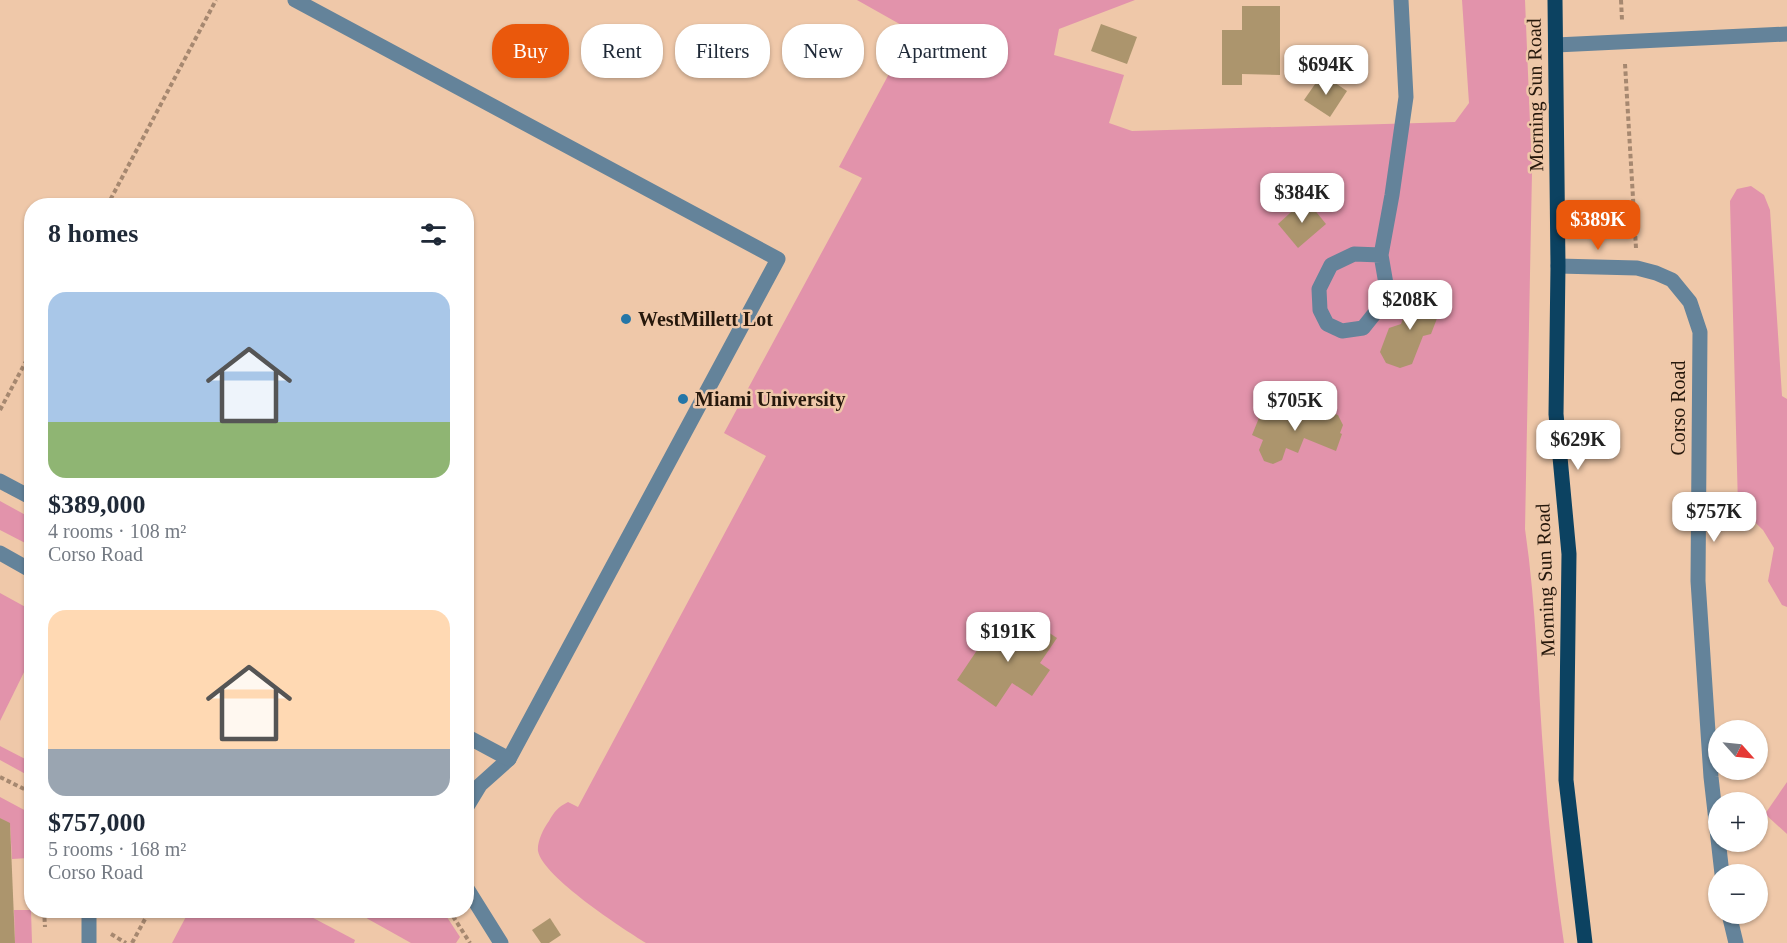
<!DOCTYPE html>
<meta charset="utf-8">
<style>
body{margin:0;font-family:Georgia,serif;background:#f6f6f7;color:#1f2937;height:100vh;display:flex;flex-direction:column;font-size:22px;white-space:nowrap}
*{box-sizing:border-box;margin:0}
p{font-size:20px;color:#747a83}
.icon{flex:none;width:33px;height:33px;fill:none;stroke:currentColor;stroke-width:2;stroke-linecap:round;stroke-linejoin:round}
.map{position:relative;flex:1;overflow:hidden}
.sheet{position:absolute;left:24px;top:198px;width:450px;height:720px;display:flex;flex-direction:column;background:#fff;border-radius:24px;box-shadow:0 2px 4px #0004}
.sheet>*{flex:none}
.hud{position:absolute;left:492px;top:24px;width:570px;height:54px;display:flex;gap:12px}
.needle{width:39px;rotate:117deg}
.tools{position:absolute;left:1708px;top:720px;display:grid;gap:12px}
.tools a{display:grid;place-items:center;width:60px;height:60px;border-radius:50%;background:#fff;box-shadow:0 2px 4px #0004;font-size:30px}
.price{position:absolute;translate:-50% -51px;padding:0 14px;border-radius:12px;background:#fff;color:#222;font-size:20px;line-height:39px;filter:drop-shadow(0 2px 3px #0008)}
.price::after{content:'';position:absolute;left:50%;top:36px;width:18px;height:14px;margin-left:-9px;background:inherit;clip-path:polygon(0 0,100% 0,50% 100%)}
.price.active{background:#ea580c;color:#fff}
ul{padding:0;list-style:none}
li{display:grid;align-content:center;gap:12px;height:318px;padding:0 24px}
li span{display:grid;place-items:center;height:186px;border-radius:18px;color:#555}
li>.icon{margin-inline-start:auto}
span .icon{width:108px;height:108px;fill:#fffc;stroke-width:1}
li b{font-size:26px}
h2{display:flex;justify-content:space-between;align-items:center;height:72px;padding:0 24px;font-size:26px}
.pill{padding:0 21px;border-radius:24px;background:#fff;box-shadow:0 2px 4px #0004;font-size:21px;line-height:54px}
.pill.active{background:#ea580c;color:#fff}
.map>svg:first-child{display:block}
.green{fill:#e293ab}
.building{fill:#ac956d}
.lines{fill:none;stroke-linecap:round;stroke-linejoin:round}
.path{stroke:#a68870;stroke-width:4;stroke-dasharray:4.5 3;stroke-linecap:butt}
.minor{stroke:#64839a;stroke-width:15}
.major{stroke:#0c4261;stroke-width:15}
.poi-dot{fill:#2576a7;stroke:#efc8a9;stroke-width:2}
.labels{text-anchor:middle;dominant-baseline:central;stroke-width:5;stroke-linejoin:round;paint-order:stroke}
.street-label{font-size:20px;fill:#26180c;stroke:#efc8a9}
.poi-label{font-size:20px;font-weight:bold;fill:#26180c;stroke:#efc8a9;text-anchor:start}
</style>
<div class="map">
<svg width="1787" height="943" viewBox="0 0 1787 943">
<rect width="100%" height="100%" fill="#efc8a9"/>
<g class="green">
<path d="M857,0H1135L1059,29L1054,55L1124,75L1109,123L1132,131L1455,122L1469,103L1462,0H1525L1532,172L1525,529C1537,611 1538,693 1545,775C1549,831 1556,888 1564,943H646C622,928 543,877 538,851C537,842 543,829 549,821C554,812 558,807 568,802L578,807L766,456L724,433L862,178L839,167L912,31Z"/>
<polygon points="1751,186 1764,195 1770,210 1782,396 1787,399 1787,607 1782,605 1768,581 1774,548 1763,530 1738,506 1730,201 1737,189"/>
<polygon points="0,501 31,518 31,546 0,530"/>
<polygon points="0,593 31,610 31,658 0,721"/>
<polygon points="0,746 31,762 31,777 0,760"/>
<polygon points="1787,782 1787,834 1765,814"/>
<polygon points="0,797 28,812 29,858 12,859 10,824 0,818"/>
<polygon points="14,910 31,910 32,943 15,943"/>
<polygon points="189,911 300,911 355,940 354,943 172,943"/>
<polygon points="358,911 443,911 460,937 456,943 411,943 368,919"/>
</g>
<g class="building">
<polygon points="1242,6 1280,6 1280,75 1242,74 1242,85 1222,85 1222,30 1242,30"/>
<polygon points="1101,24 1137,37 1127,64 1091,51"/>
<polygon points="1322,74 1347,91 1330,117 1304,100"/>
<polygon points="1300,204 1313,208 1326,224 1298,248 1278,224"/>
<polygon points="1422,294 1435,299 1441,308 1431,334 1423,336 1412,364 1400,368 1386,363 1380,352 1389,328 1401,324 1411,297"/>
<polygon points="1286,402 1296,406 1299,412 1316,419 1317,415 1326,411 1338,415 1343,425 1340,433 1342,434 1336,451 1304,438 1298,453 1286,448 1282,460 1273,464 1264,461 1259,450 1263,440 1252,435 1261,413 1272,418 1276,408"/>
<polygon points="1030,620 1057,638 1040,663 1050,670 1032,696 1012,683 996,707 957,680 994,625 1017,640"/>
<polygon points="0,818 10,823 15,943 0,943"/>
<polygon points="130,910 145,910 142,917"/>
<polygon points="550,918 561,935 549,943 541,943 532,930"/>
</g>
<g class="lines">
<g class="path">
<polyline points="1621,0 1622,20"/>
<polyline points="1625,64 1636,248"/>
<polyline points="107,206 216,0"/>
<polyline points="0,410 32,350"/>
<polyline points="0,777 32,793"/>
<polyline points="44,910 45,927"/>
<polyline points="449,910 470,943"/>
<polyline points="111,934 126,943"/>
<polyline points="132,943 150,910"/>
</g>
<g class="minor">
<polyline points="295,0 778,259 509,759 480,785 466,808"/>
<polyline points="1556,45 1787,34"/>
<polyline points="1381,255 1354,254 1331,265 1319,289 1320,310 1327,324 1342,331 1363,328 1379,308 1386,284 1381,255 1392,195 1406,97 1401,0"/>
<polyline points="1558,266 1637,268 1656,273 1672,280 1690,302 1700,332 1698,581 1711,777 1722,874"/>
<polyline points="0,481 32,498"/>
<polyline points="0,553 32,571"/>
<polyline points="466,736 509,759"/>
<polyline points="466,887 501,943"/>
<polyline points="1729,914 1736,943"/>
<polyline points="89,943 89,910"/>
</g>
<polyline class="major" points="1555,0 1558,266 1556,414 1569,554 1566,780 1585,943"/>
</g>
<g class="poi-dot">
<circle cx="626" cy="319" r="6"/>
<circle cx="683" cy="399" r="6"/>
</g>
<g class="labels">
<g class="street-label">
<text transform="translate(1535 95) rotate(-91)">Morning Sun Road</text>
<text transform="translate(1678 408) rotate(-90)">Corso Road</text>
<text transform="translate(1545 580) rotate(-92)">Morning Sun Road</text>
</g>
<g class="poi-label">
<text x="638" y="319">WestMillett Lot</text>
<text x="695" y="399">Miami University</text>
</g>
</g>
</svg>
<div class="tools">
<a><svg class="needle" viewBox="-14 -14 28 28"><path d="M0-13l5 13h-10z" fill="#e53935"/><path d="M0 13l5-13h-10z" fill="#747a83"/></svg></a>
<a>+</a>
<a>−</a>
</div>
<b class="price" style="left:1326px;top:96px">$694K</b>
<b class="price" style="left:1302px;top:224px">$384K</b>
<b class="price active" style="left:1598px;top:251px">$389K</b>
<b class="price" style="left:1410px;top:331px">$208K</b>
<b class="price" style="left:1295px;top:432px">$705K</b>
<b class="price" style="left:1578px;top:471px">$629K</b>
<b class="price" style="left:1714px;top:543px">$757K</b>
<b class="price" style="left:1008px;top:663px">$191K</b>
<div class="hud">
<a class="pill active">Buy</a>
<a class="pill">Rent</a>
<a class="pill">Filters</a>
<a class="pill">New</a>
<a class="pill">Apartment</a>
</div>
<section class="sheet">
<h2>8 homes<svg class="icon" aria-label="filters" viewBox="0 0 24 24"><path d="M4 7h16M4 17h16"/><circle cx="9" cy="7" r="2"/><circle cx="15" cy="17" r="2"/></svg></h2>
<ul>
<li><span style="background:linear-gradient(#a9c7e8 70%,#8fb573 0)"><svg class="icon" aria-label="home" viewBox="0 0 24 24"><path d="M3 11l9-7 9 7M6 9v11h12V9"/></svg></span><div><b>$389,000</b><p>4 rooms · 108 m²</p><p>Corso Road</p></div></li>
<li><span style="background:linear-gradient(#ffd9b3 75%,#9aa5b1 0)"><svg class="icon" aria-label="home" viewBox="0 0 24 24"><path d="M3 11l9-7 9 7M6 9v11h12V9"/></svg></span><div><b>$757,000</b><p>5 rooms · 168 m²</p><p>Corso Road</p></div></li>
</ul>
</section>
</div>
